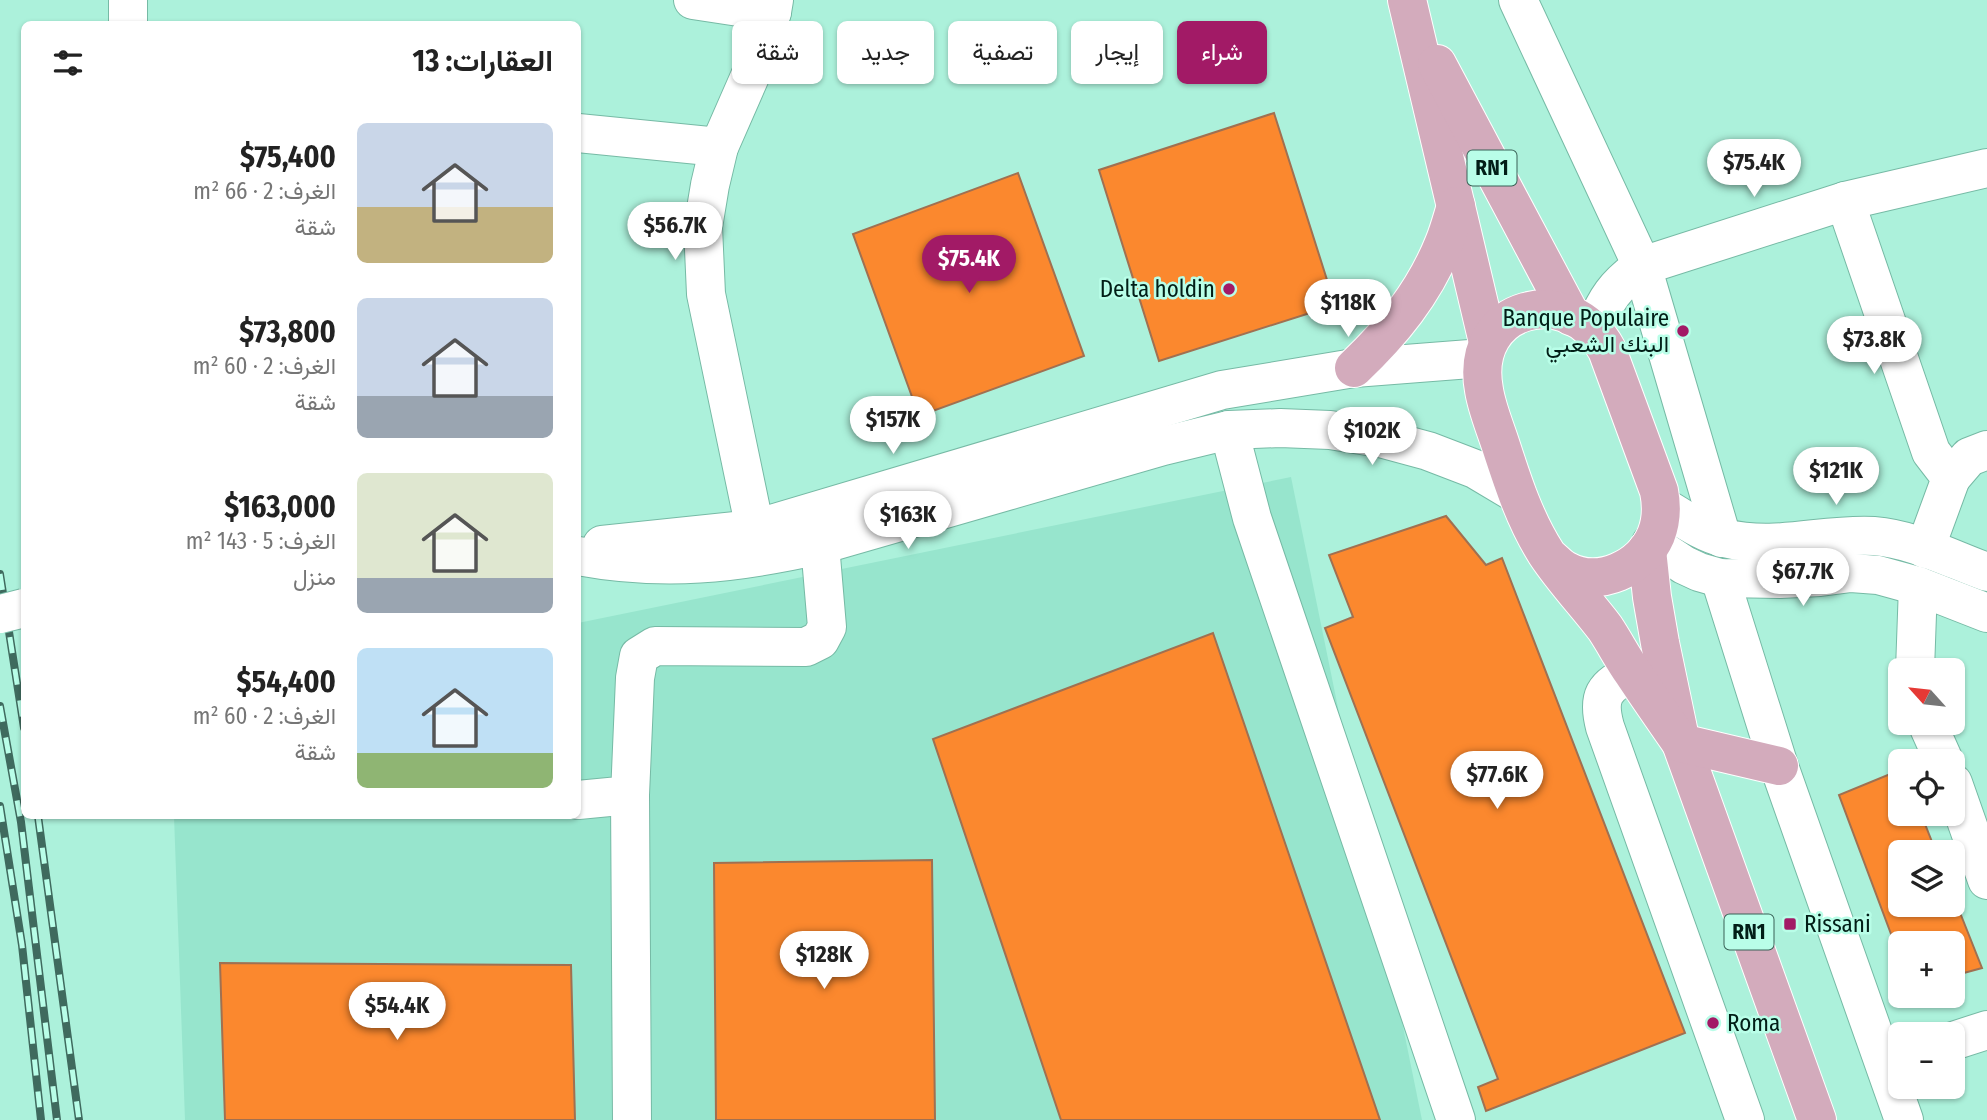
<!DOCTYPE html>
<html lang="ar">
<meta charset="utf-8">
<style>
body{margin:0;font-family:"Fira Sans Condensed",Vazirmatn,sans-serif;background:#f2f2f2;color:#222;direction:rtl;height:100vh;display:flex;flex-direction:column;font-size:26px;white-space:nowrap}
*{box-sizing:border-box;margin:0}
p{font-size:23px;color:#767676}
.icon{flex:none;width:38px;height:38px;fill:none;stroke:currentColor;stroke-width:2;stroke-linecap:round;stroke-linejoin:round}
.map{position:relative;flex:1;overflow:hidden;direction:ltr}
.side{position:absolute;left:21px;top:21px;width:560px;height:798px;display:flex;flex-direction:column;background:#fff;border-radius:10px;box-shadow:0 2px 5px #0004;direction:rtl}
.side>*{flex:none}
.banner{position:absolute;left:602px;top:21px;width:665px;height:63px;direction:rtl;display:flex;gap:14px}
.needle{width:46px;rotate:297deg}
.controls{position:absolute;left:1888px;top:658px;display:grid;gap:14px}
.controls a{display:grid;place-items:center;width:77px;height:77px;border-radius:10px;background:#fff;box-shadow:0 2px 5px #0004;font-size:35px}
.price{position:absolute;translate:-50% -60px;padding:0 16px;border-radius:24px;background:#fff;color:#222;font-size:23px;line-height:46px;filter:drop-shadow(0 2px 4px #0008)}
.price::after{content:'';position:absolute;left:50%;top:42px;width:21px;height:16px;margin-left:-10px;background:inherit;clip-path:polygon(0 0,100% 0,50% 100%)}
.price.selected{background:#a21a66;color:#fff}
ul{padding:0;list-style:none}
li{display:flex;align-items:center;gap:21px;height:175px;padding:0 28px}
li span{display:grid;place-items:center;flex:none;width:196px;height:140px;border-radius:10px;color:#555}
li>.icon{margin-inline-start:auto}
span .icon{width:84px;height:84px;fill:#fffc;stroke-width:1}
li b{font-size:30px}
h2{display:flex;justify-content:space-between;align-items:center;height:84px;padding:0 28px;font-size:30px}
.tag{padding:0 24px;border-radius:10px;background:#fff;box-shadow:0 2px 5px #0004;font-size:24px;line-height:63px}
.tag.selected{background:#a21a66;color:#fff}
.map>svg:first-child{display:block}
.built{fill:#97e5cd}
.building{fill:#fb882e;stroke:#a07051;stroke-width:2}
.lines{fill:none;stroke-linecap:round;stroke-linejoin:round}
.minor-casing{stroke:#76baa5;stroke-width:40}
.major-casing{stroke:#fff;stroke-width:40}
.minor{stroke:#fff;stroke-width:38}
.major{stroke:#d3abbc;stroke-width:38}
.rail-casing{stroke:#3f6a5e;stroke-width:8}
.rail{stroke:#b9fee8;stroke-width:5;stroke-dasharray:16;stroke-linecap:butt}
.minor-bridge-casing{stroke:#76baa5;stroke-width:40;stroke-linecap:butt}
.minor-bridge{stroke:#fff;stroke-width:38}
.poi-dot{fill:#a21a66;stroke:#b9fee8;stroke-width:2.5}
.labels{text-anchor:middle;dominant-baseline:central;stroke-width:5;stroke-linejoin:round;paint-order:stroke}
.shield{fill:#b9fee8;stroke:#396156;stroke-width:2}
.shield-label{font-size:21px;font-weight:bold;fill:#021e17}
.poi-label{font-size:23px;fill:#021e17;stroke:#b9fee8;text-anchor:end}
</style>
<div class="map">
<svg width="1987" height="1120" viewBox="0 0 1987 1120">
<rect width="100%" height="100%" fill="#acf1db"/>
<polygon class="built" points="1291,477 1422,1120 185,1120 174,816 578,816 578,623"/>
<g class="building">
<polygon points="1274,113 1335,305 1159,361 1099,170"/>
<polygon points="1018,173 1084,356 919,416 853,234"/>
<polygon points="1446,516 1486,565 1502,558 1685,1033 1486,1111 1478,1087 1498,1079 1325,628 1353,617 1329,555"/>
<polygon points="1213,633 1380,1120 1061,1120 933,739"/>
<polygon points="1900,770 1900,814 1921,814 1936,852 1900,852 1900,905 1953,905 1953,895 1982,968 1953,976 1953,943 1900,943 1900,958 1839,795"/>
<polygon points="932,860 935,1120 716,1120 714,863"/>
<polygon points="220,963 571,965 575,1120 225,1120"/>
</g>
<g class="lines">
<defs>
<g id="minor">
<polyline points="128,0 128,24"/>
<polyline points="693,0 772,12"/>
<polyline points="1518,0 1642,266 1722,538"/>
<polyline points="578,133 719,147"/>
<polyline points="1845,201 1931,452 1951,478 1925,549"/>
<path d="M1593,330C1606,299 1615,285 1642,266L1845,201L1987,168"/>
<polyline points="1229,430 1252,518 1456,1120"/>
<polyline points="1951,478 1969,457 1987,450"/>
<path d="M1662,506C1681,517 1702,533 1724,538C1777,551 1822,533 1874,536C1913,539 1951,559 1987,572"/>
<polyline points="755,529 706,294 703,227 710,185 719,147 758,58 772,12 774,0"/>
<polyline points="1651,543 1684,565 1699,572 1720,578 1780,579 1820,577 1851,573 1878,575 1918,586 1987,613"/>
<polyline points="602,545 755,529 1222,390 1354,368 1483,358"/>
<path d="M578,556C665,572 734,564 820,545L1163,446L1229,430L1280,428L1330,430L1380,438L1428,451L1475,469L1517,494"/>
<polyline points="1720,578 1779,766 1904,1120"/>
<polyline points="1915,670 1918,586"/>
<path d="M1633,673C1603,686 1597,697 1605,727L1745,1120"/>
<polyline points="1927,723 1944,761"/>
<polyline points="1953,783 1987,880"/>
<polyline points="630,795 632,1120"/>
<polyline points="578,800 630,795 635,678 639,656 655,646 806,647 820,640 827,627 820,545"/>
<polyline points="1953,1041 1987,1030"/>
</g>
<g id="major">
<polyline points="1407,0 1488,342"/>
<polyline points="1437,64 1571,316"/>
<path d="M1354,368C1392,332 1424,293 1444,243C1449,231 1452,219 1456,206"/>
<polyline points="1647,550 1652,597 1660,643 1681,743 1817,1120"/>
<path d="M1548,556C1554,561 1559,567 1565,570C1599,589 1642,568 1656,535C1662,520 1662,506 1659,491L1607,350C1570,280 1468,305 1484,390C1487,409 1495,427 1501,446C1513,483 1525,520 1546,553C1563,579 1586,603 1605,628C1615,643 1623,659 1633,673C1649,697 1665,720 1681,743L1779,766"/>
</g>
</defs>
<use href="#minor" class="minor-casing"/>
<use href="#major" class="major-casing"/>
<use href="#minor" class="minor"/>
<use href="#major" class="major"/>
<defs>
<g id="rail">
<polyline points="0,574 24,728"/>
<polyline points="0,706 21,822 57,1120"/>
<polyline points="0,806 22,945 41,1120"/>
<polyline points="38,816 79,1120"/>
</g>
</defs>
<use href="#rail" class="rail-casing"/>
<use href="#rail" class="rail"/>
<defs>
<polyline id="minor-bridge" points="0,614 24,608"/>
</defs>
<use href="#minor-bridge" class="minor-bridge-casing"/>
<use href="#minor-bridge" class="minor-bridge"/>
</g>
<g class="poi-dot">
<circle cx="1229" cy="289" r="7"/>
<circle cx="1683" cy="331" r="7"/>
<rect x="1783" y="917" width="14" height="14" rx="3.5"/>
<circle cx="1713" cy="1023" r="7"/>
</g>
<g class="labels">
<g class="shield">
<rect x="1467.5" y="150.5" width="49" height="35" rx="5"/>
<rect x="1724.5" y="914.5" width="49" height="35" rx="5"/>
</g>
<g class="shield-label">
<text x="1492" y="168">RN1</text>
<text x="1749" y="932">RN1</text>
</g>
<g class="poi-label">
<text x="1215" y="289">Delta holdin</text>
<text x="1669" y="318">Banque Populaire<tspan x="1669" dy="26">البنك الشعبي</tspan></text>
<text x="1804" y="924" text-anchor="start">Rissani</text>
<text x="1727" y="1023" text-anchor="start">Roma</text>
</g>
</g>
</svg>
<div class="controls">
<a><svg class="needle" viewBox="-14 -14 28 28"><path d="M0-13l5 13h-10z" fill="#e53935"/><path d="M0 13l5-13h-10z" fill="#767676"/></svg></a>
<a><svg class="icon" aria-label="locate" viewBox="0 0 24 24"><circle cx="12" cy="12" r="6"/><path d="M12 2v4M12 18v4M2 12h4M18 12h4"/></svg></a>
<a><svg class="icon" aria-label="layers" viewBox="0 0 24 24"><path d="M12 4l9 5-9 5-9-5zM3 14l9 5 9-5"/></svg></a>
<a>+</a>
<a>−</a>
</div>
<b class="price" style="left:1754px;top:199px">$75.4K</b>
<b class="price" style="left:675px;top:262px">$56.7K</b>
<b class="price selected" style="left:969px;top:295px">$75.4K</b>
<b class="price" style="left:1348px;top:339px">$118K</b>
<b class="price" style="left:1874px;top:376px">$73.8K</b>
<b class="price" style="left:893px;top:456px">$157K</b>
<b class="price" style="left:1372px;top:467px">$102K</b>
<b class="price" style="left:1836px;top:507px">$121K</b>
<b class="price" style="left:908px;top:551px">$163K</b>
<b class="price" style="left:1803px;top:608px">$67.7K</b>
<b class="price" style="left:1497px;top:811px">$77.6K</b>
<b class="price" style="left:824px;top:991px">$128K</b>
<b class="price" style="left:397px;top:1042px">$54.4K</b>
<div class="banner">
<a class="tag selected">شراء</a>
<a class="tag">إيجار</a>
<a class="tag">تصفية</a>
<a class="tag">جديد</a>
<a class="tag">شقة</a>
</div>
<section class="side">
<h2>العقارات: 13<svg class="icon" aria-label="filters" viewBox="0 0 24 24"><path d="M4 7h16M4 17h16"/><circle cx="9" cy="7" r="2"/><circle cx="15" cy="17" r="2"/></svg></h2>
<ul>
<li><span style="background:linear-gradient(#c9d6e8 60%,#c2b280 0)"><svg class="icon" aria-label="home" viewBox="0 0 24 24"><path d="M3 11l9-7 9 7M6 9v11h12V9"/></svg></span><div><b>$75,400</b><p>الغرف: 2 · 66 m²</p><p>شقة</p></div></li>
<li><span style="background:linear-gradient(#c9d6e8 70%,#9aa5b1 0)"><svg class="icon" aria-label="home" viewBox="0 0 24 24"><path d="M3 11l9-7 9 7M6 9v11h12V9"/></svg></span><div><b>$73,800</b><p>الغرف: 2 · 60 m²</p><p>شقة</p></div></li>
<li><span style="background:linear-gradient(#dfe7d0 75%,#9aa5b1 0)"><svg class="icon" aria-label="home" viewBox="0 0 24 24"><path d="M3 11l9-7 9 7M6 9v11h12V9"/></svg></span><div><b>$163,000</b><p>الغرف: 5 · 143 m²</p><p>منزل</p></div></li>
<li><span style="background:linear-gradient(#bfe0f5 75%,#8fb573 0)"><svg class="icon" aria-label="home" viewBox="0 0 24 24"><path d="M3 11l9-7 9 7M6 9v11h12V9"/></svg></span><div><b>$54,400</b><p>الغرف: 2 · 60 m²</p><p>شقة</p></div></li>
</ul>
</section>
</div>
